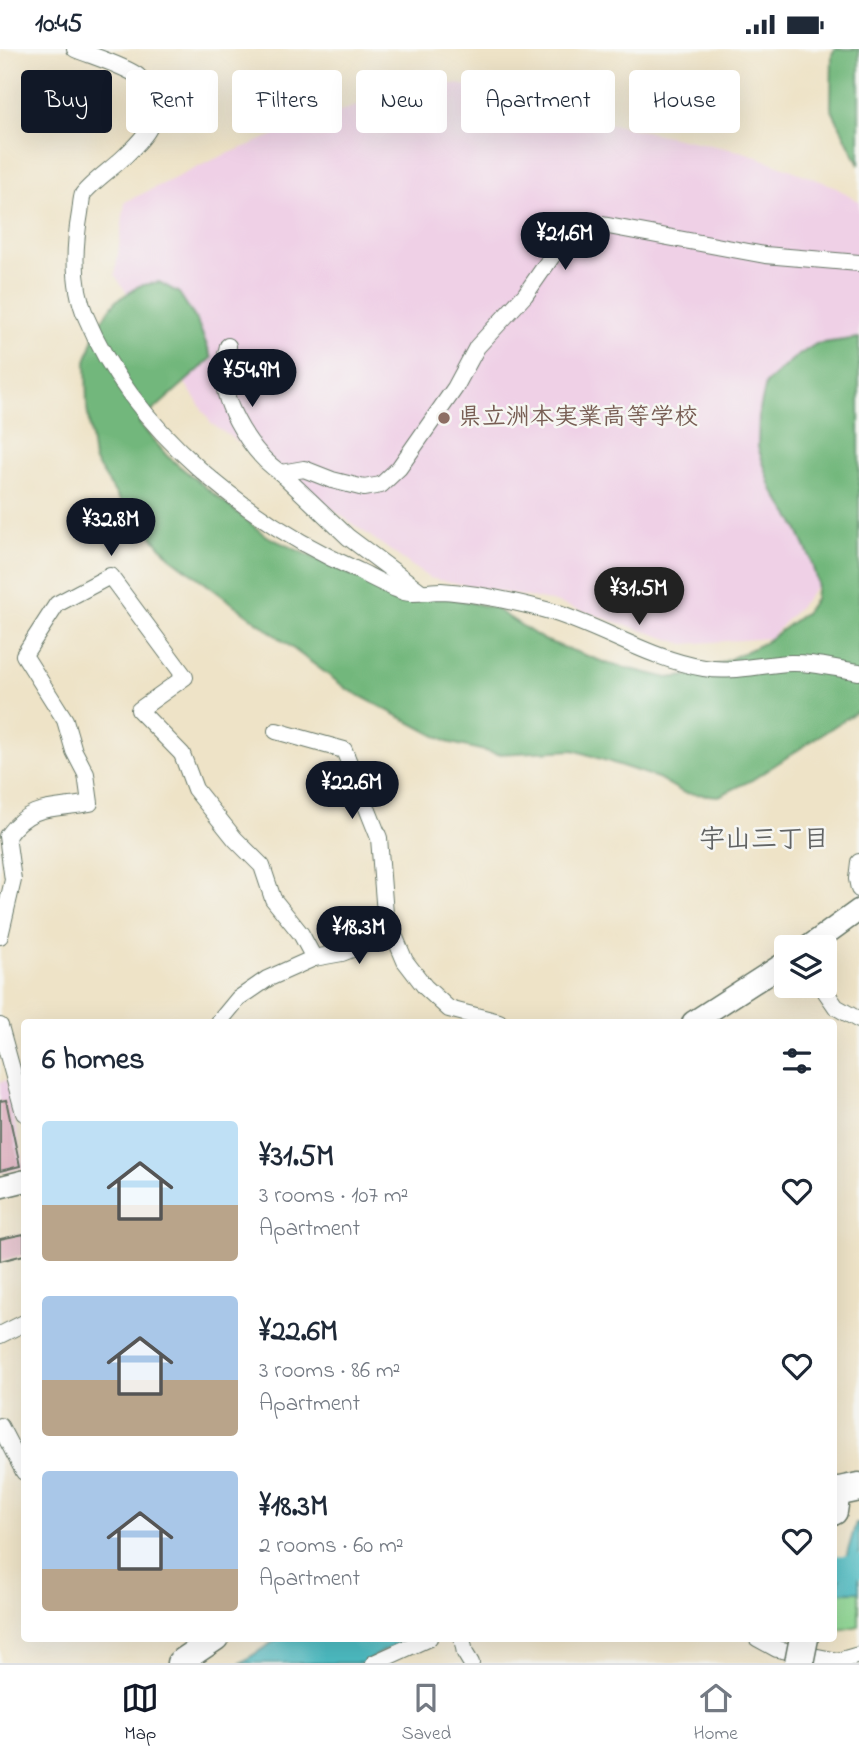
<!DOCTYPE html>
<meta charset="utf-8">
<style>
body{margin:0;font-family:"Indie Flower","Klee One",sans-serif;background:#f2f2f3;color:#1f2937;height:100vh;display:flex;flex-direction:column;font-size:26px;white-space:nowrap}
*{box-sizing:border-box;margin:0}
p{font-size:23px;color:#747a83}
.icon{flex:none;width:38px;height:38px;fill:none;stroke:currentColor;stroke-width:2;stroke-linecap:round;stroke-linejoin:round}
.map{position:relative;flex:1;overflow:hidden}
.drawer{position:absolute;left:21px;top:970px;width:816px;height:623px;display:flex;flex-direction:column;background:#fff;border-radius:7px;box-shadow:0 7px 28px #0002}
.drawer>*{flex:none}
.guide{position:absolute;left:21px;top:21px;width:817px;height:63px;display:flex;gap:14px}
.buttons{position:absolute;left:774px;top:886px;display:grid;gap:14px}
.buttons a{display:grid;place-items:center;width:63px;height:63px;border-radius:7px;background:#fff;box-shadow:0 7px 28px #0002;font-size:35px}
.price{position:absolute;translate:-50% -60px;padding:0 16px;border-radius:24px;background:#111827;color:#fff;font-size:23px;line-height:46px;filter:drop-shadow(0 2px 4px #0008)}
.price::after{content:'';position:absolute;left:50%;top:42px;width:21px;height:16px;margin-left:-10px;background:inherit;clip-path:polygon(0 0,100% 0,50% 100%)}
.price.current{background:#222;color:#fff}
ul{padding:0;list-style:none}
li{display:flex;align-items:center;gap:21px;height:175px;padding:0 21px}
li span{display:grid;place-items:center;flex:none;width:196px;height:140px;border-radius:7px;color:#555}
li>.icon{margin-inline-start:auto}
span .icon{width:84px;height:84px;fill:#fffc;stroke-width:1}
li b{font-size:30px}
h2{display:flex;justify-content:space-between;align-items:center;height:84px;padding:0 21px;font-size:30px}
.tag{padding:0 24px;border-radius:7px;background:#fff;box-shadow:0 7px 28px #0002;font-size:24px;line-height:63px}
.tag.current{background:#111827;color:#fff}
.status{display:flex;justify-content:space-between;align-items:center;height:49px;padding:0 35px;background:#fff;direction:ltr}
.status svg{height:19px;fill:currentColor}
.tab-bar{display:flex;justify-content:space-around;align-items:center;height:98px;border-top:2px solid #e0e1e3;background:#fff;font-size:19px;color:#747a83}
.tab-bar a{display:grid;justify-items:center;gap:4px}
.tab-bar .current{color:#111827}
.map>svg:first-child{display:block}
.built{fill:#efd0e6}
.green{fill:#8dd692;stroke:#568a63;stroke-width:2}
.forest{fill:#72b77c;stroke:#487a58;stroke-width:2}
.water{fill:#4dbcc2;stroke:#367c7b;stroke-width:2}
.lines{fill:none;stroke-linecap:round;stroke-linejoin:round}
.river{stroke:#4dbcc2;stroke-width:23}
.building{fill:#dfadbe}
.street-casing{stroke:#677767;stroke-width:18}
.secondary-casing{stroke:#677767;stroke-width:24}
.primary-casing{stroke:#677767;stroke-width:27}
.highway-casing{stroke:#677767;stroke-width:31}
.street{stroke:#fff;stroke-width:16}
.secondary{stroke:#fff;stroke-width:21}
.primary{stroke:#fff;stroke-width:24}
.highway{stroke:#fff;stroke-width:28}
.highway-bridge-casing{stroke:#677767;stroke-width:31;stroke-linecap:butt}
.highway-bridge{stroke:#fff;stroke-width:28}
.education-dot{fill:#8d6e63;stroke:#f6f6f2;stroke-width:2.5}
.labels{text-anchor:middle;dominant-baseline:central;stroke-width:5;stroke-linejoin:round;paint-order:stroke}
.education-label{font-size:24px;font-weight:bold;fill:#785e54;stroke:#f6f6f2;text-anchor:start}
.neighbourhood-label{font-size:26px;font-weight:bold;fill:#626464;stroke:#f6f6f2}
</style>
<div class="status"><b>10:45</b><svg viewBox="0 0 49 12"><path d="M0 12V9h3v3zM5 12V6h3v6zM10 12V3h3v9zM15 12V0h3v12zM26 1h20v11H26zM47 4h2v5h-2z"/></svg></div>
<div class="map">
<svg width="859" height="1614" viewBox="0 0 859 1614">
<rect width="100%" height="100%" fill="#f6f6f2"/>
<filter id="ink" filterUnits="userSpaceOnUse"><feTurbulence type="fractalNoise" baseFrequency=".0143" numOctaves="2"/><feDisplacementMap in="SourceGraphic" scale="14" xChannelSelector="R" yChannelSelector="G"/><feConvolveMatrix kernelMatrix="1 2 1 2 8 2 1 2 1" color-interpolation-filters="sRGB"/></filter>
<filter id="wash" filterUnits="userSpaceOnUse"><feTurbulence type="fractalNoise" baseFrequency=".00686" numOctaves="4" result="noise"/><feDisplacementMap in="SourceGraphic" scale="28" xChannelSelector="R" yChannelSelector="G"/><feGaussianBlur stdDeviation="1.57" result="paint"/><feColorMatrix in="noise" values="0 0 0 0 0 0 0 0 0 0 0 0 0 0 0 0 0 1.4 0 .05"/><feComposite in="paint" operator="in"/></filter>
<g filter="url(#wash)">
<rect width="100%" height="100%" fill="#eee3c7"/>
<g class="built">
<polygon points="436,33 530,44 611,75 744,103 831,136 859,152 859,424 847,493 808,548 770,589 684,595 555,553 429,529 211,374 115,226 125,153 217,109 314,70"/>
<polygon points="7,1031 24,1119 0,1124 0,1033"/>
</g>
<polygon class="green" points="859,1539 859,1577 833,1582 833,1544"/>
<g class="forest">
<polygon points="835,0 859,0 859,116 831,59 832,5"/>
<polygon points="159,233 179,244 197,272 212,309 139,374 167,407 266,487 406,551 447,548 494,559 544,591 609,615 668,629 696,626 764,594 806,563 815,550 817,533 810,508 794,473 772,440 758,398 759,365 766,334 793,310 816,295 859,289 859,661 752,731 719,747 684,744 658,729 574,701 497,705 447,693 347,640 169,507 119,450 94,411 87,359 86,313 98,276 116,252 139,237"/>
</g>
<g class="water">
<polygon points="856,1474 859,1474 859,1543 836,1543"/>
<polygon points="279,1589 414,1589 383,1602 363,1614 241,1614"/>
</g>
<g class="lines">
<polyline class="river" points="833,1518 859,1517"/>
</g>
<g id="blocks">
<g class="building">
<polygon points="6,1051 20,1117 0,1122 0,1052"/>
<polygon points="24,1185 24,1206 0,1212 0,1190"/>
</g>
</g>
</g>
<g filter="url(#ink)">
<use href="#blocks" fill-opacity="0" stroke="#677767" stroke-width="2"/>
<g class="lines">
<defs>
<g id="street">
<path d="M75,0C92,7 125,17 138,27C152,39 157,63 149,79C144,89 133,99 125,107C113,119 92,133 83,145C81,150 81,158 80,164C74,198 72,236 86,268C133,381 249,474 359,522C373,529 389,538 404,543C414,546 430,542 441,542C476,544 512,552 546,561C599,576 649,610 704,619C733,624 762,615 791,614C813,613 837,620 859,623"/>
<path d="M228,297C226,305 223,316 223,324C223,358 253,406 281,424L348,488L420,542"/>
<polyline points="281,424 304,420 332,431 364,439 381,436 399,419 455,339 477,298 525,246 573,177 581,172 765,206 859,214"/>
<polyline points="276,682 344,701 379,789 385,865 405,912 425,938 449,960 499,973"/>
<polyline points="859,813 857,830 859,840"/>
<path d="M0,887L13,831L7,787C31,754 53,761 90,754L86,725L74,702L65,671L24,606L57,555L110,527L185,628L139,661L182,705L195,740L235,790L262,817L273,850L301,885L314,909"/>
<polyline points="821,936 836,958 859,971"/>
<polyline points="219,973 238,950 267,930 314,909 342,904 392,884"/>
<polyline points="0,977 24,1064"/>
<polyline points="0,1286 24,1274"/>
<polyline points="0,1377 24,1423"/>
<polyline points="462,1589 465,1604 471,1614"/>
<polyline points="757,1589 777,1600 838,1612 859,1606"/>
<polyline points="374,1614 429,1589"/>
</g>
<g id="secondary">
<polyline points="808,898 859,861"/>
<polyline points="693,973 786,913"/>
<polyline points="0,1138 24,1132"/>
</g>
<polyline id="primary" points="179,1614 216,1589"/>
<polyline id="highway" points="833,1462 836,1443 859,1438"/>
</defs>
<use href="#street" class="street-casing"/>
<use href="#secondary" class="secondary-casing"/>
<use href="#primary" class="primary-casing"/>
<use href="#highway" class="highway-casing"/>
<use href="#street" class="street"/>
<use href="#secondary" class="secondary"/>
<use href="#primary" class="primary"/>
<use href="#highway" class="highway"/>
<defs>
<polyline id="highway-bridge" points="799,1614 804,1589"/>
</defs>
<use href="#highway-bridge" class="highway-bridge-casing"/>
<use href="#highway-bridge" class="highway-bridge"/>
</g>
</g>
<circle class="education-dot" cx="444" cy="369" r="7"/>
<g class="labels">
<g class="education-label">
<text x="458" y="369">県立洲本実業高等学校</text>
</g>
<g class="neighbourhood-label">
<text x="764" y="792">宇山三丁目</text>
</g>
</g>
</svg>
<div class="buttons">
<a><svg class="icon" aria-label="layers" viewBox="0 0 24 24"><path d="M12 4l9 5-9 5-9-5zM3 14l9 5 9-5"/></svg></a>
</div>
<b class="price" style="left:565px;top:223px">¥21.6M</b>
<b class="price" style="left:252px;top:360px">¥54.9M</b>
<b class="price" style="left:111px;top:509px">¥32.8M</b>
<b class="price current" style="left:639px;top:578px">¥31.5M</b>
<b class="price" style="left:352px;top:772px">¥22.6M</b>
<b class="price" style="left:359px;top:917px">¥18.3M</b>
<div class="guide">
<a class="tag current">Buy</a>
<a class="tag">Rent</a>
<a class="tag">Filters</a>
<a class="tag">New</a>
<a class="tag">Apartment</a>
<a class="tag">House</a>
</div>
<section class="drawer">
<h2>6 homes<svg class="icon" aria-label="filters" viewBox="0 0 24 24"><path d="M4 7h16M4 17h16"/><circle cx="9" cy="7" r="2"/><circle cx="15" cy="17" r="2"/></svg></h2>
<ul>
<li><span style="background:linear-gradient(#bfe0f5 60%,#b9a48a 0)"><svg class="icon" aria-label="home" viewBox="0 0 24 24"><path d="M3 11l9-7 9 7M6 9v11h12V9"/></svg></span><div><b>¥31.5M</b><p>3 rooms · 107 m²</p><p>Apartment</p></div><svg class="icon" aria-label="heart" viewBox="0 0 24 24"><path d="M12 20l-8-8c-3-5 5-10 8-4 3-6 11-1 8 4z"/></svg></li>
<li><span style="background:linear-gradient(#a9c7e8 60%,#b9a48a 0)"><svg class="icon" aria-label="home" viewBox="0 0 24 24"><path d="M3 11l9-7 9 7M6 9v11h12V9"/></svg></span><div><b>¥22.6M</b><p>3 rooms · 86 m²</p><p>Apartment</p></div><svg class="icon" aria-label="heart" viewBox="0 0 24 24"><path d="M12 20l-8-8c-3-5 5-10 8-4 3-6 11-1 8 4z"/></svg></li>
<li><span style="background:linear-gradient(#a9c7e8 70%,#b9a48a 0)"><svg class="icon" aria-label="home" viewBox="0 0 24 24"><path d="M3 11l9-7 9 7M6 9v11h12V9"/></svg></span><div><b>¥18.3M</b><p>2 rooms · 60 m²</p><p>Apartment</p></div><svg class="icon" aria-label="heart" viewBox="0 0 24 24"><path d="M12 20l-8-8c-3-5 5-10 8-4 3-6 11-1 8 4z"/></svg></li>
</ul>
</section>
</div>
<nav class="tab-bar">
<a class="current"><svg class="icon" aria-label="map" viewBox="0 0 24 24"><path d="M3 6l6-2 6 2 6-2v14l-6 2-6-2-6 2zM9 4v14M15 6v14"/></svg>Map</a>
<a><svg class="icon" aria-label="saved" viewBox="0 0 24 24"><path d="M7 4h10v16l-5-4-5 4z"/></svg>Saved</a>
<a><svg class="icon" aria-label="home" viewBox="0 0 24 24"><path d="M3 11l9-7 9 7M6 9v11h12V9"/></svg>Home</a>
</nav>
